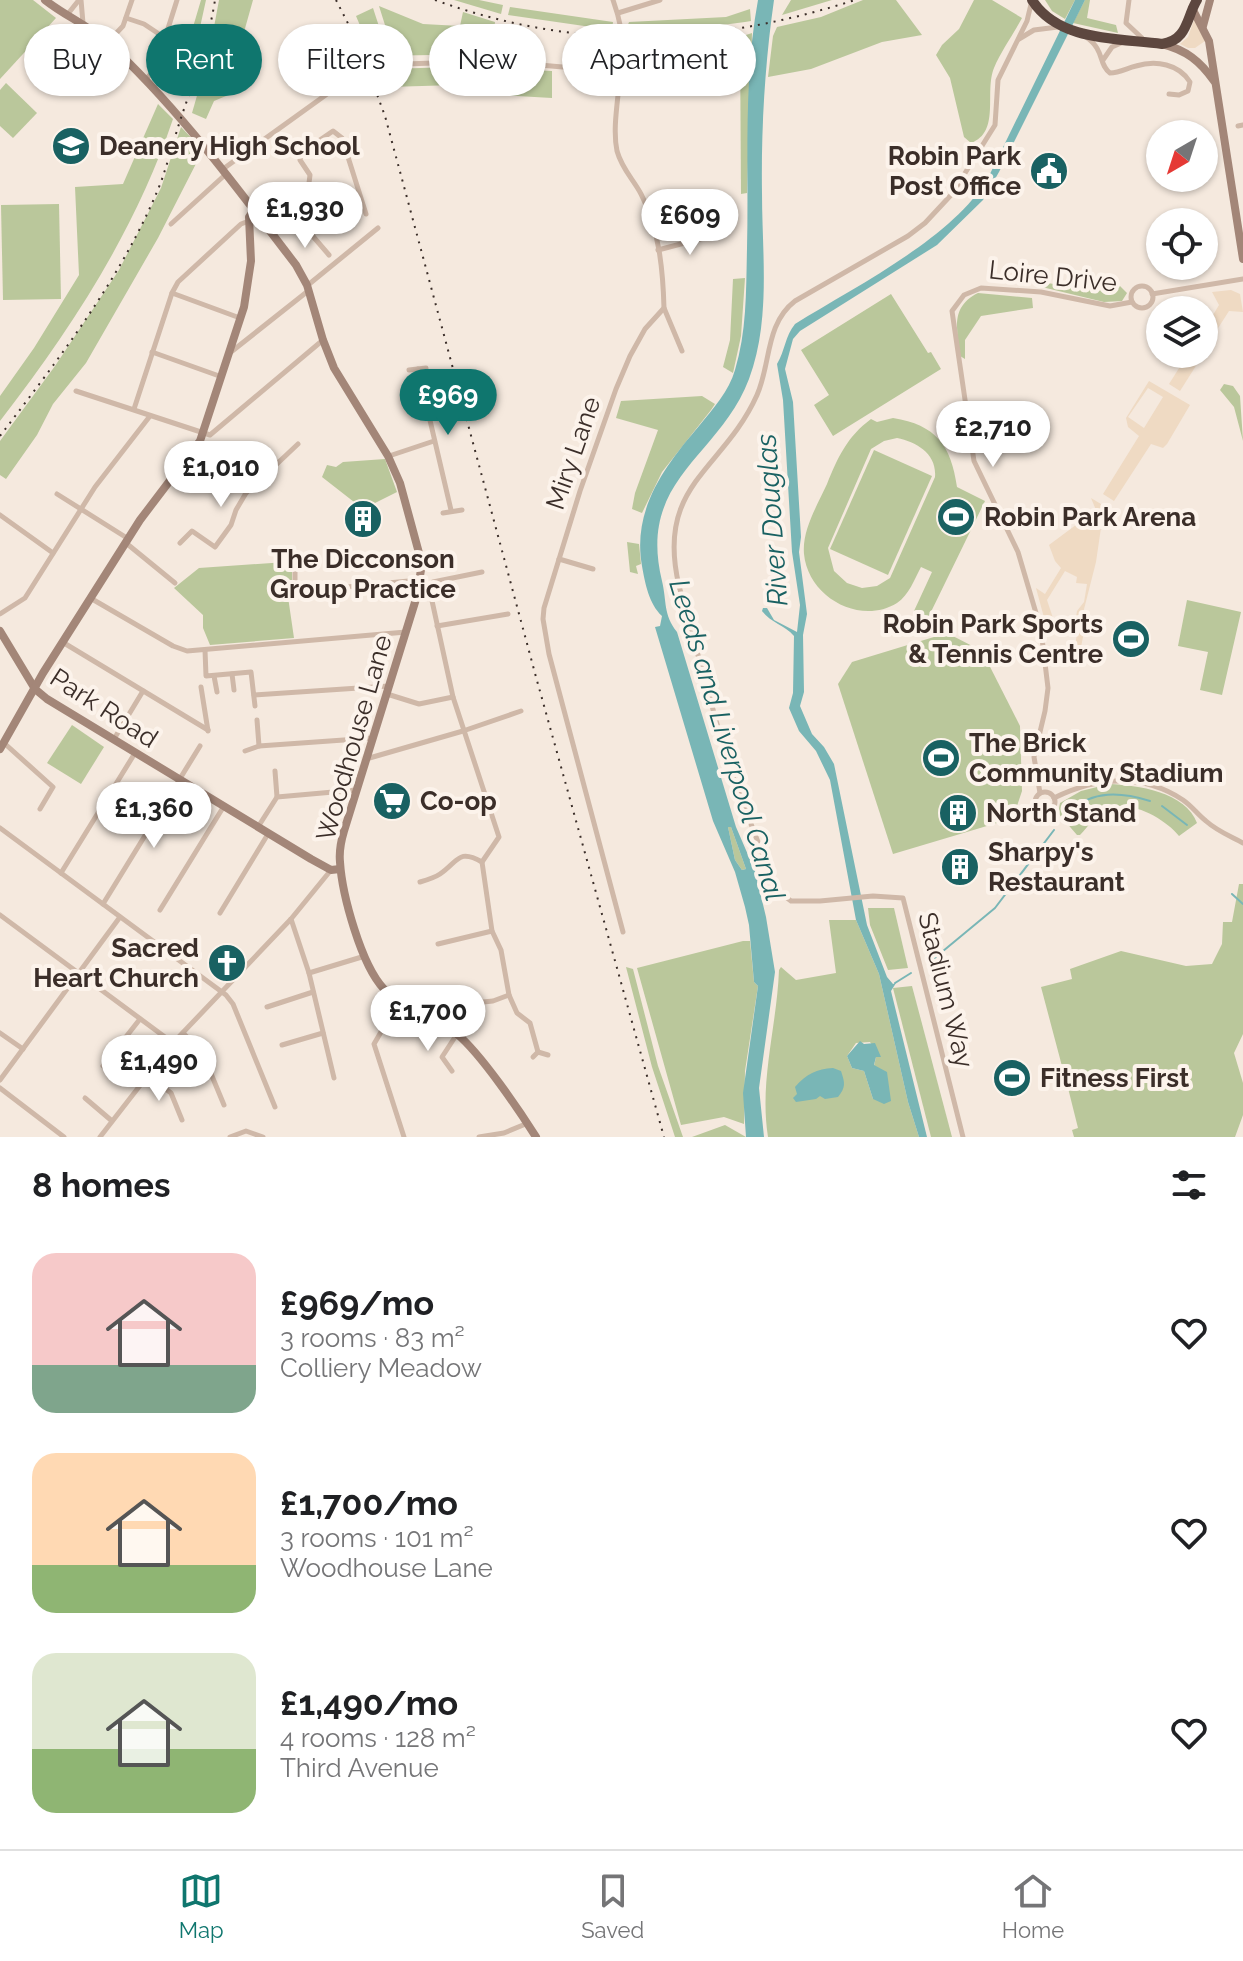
<!DOCTYPE html>
<meta charset="utf-8">
<style>
body{margin:0;font-family:Raleway,sans-serif;background:#f2f2f2;color:#202124;height:100vh;display:flex;flex-direction:column;font-size:30px;white-space:nowrap}
*{box-sizing:border-box;margin:0}
p{font-size:26px;color:#757577}
.icon{flex:none;width:44px;height:44px;fill:none;stroke:currentColor;stroke-width:2;stroke-linecap:round;stroke-linejoin:round}
.map{position:relative;height:1137px;overflow:hidden}
.panel{display:flex;flex-direction:column;background:#fff;flex:1}
.panel>*{flex:none}
.top-card{position:absolute;left:24px;top:24px;width:800px;height:72px;display:flex;gap:16px}
.needle{width:52px;rotate:219deg}
.tools{position:absolute;left:1146px;top:120px;display:grid;gap:16px}
.tools a{display:grid;place-items:center;width:72px;height:72px;border-radius:50%;background:#fff;box-shadow:0 2px 6px #0004;font-size:40px}
.price{position:absolute;translate:-50% -68px;padding:0 18px;border-radius:28px;background:#fff;color:#222;font-size:26px;line-height:52px;filter:drop-shadow(0 2px 4px #0008)}
.price::after{content:'';position:absolute;left:50%;top:48px;width:24px;height:18px;margin-left:-12px;background:inherit;clip-path:polygon(0 0,100% 0,50% 100%)}
.price.on{background:#0f766e;color:#fff}
ul{padding:0;list-style:none}
li{display:flex;align-items:center;gap:24px;height:200px;padding:0 32px}
li span{display:grid;place-items:center;flex:none;width:224px;height:160px;border-radius:24px;color:#555}
li>.icon{margin-inline-start:auto}
span .icon{width:96px;height:96px;fill:#fffc;stroke-width:1}
li b{font-size:34px}
h2{display:flex;justify-content:space-between;align-items:center;height:96px;padding:0 32px;font-size:34px}
.pill{padding:0 28px;border-radius:36px;background:#fff;box-shadow:0 2px 6px #0004;font-size:28px;line-height:72px}
.pill.on{background:#0f766e;color:#fff}
.tabs{display:flex;justify-content:space-around;align-items:center;height:112px;border-top:2px solid #e0e0e0;background:#fff;font-size:22px;color:#757577}
.tabs a{display:grid;justify-items:center;gap:4px}
.tabs .on{color:#0f766e}
.map>svg:first-child{display:block}
.green{fill:#bac79b;fill-rule:evenodd}
.plaza{fill:#efdac3;fill-rule:evenodd}
.water{fill:#79b6b6;fill-rule:evenodd}
.lines{fill:none;stroke-linecap:round;stroke-linejoin:round}
.stream{stroke:#79b6b6;stroke-width:2}
.street-tunnel{stroke:#d0c4ba;stroke-width:5;stroke-dasharray:5 2.5;stroke-linecap:butt}
.street{stroke:#cfb8a8;stroke-width:5}
.secondary{stroke:#a38678;stroke-width:8}
.highway{stroke:#5d473f;stroke-width:10}
.rail{stroke:#3b2e29;stroke-width:2;stroke-dasharray:2 6;stroke-linecap:butt}
.labels{text-anchor:middle;dominant-baseline:central;stroke-width:8;stroke-linejoin:round;paint-order:stroke}
.poi-label{font-size:26px;font-weight:bold;fill:#3b2e29;stroke:#fcf3eb;text-anchor:start}
.street-label{font-size:26px;fill:#3b2e29;stroke:#fcf3eb}
.water-label{font-size:28px;font-style:italic;fill:#196162;stroke:#fcf3eb}
</style>
<div class="map">
<svg width="1243" height="1137" viewBox="0 0 1243 1137">
<rect width="100%" height="100%" fill="#f5e9de"/>
<g class="green">
<polygon points="0,0 33,0 56,18 0,79"/>
<polygon points="201,0 206,0 188,82 177,73 185,54"/>
<polygon points="219,0 253,0 226,96 214,101 206,119 192,113 209,54"/>
<polygon points="454,0 479,0 503,5 501,14"/>
<polygon points="791,0 832,0 782,15"/>
<polygon points="863,0 896,0 922,35 882,42 811,69 768,77 773,36 777,27 821,17"/>
<path d="M974,0H992L1022,18C1013,35 1001,51 994,68C984,92 1001,132 971,143L964,137L950,78L936,55L942,45L959,29Z"/>
<polygon points="1045,0 1075,0 1065,19 1052,11"/>
<polygon points="1085,0 1090,0 1087,18 1116,25 1118,33 1073,23"/>
<polygon points="379,6 423,24 460,26 463,12 495,22 491,54 373,56 356,16 373,8 387,51 395,51 390,41"/>
<polygon points="510,7 613,22 612,30 508,15"/>
<polygon points="750,9 751,21 745,22 692,29 626,30 629,22 726,17"/>
<polygon points="752,33 747,193 741,194 740,37"/>
<polygon points="454,67 456,85 388,87 387,69"/>
<polygon points="472,67 552,71 552,98 465,93 467,69"/>
<polygon points="6,83 37,113 13,138 0,126 0,90"/>
<path d="M158,104L173,119C135,231 72,328 0,421V396L34,348L79,275L75,187L123,184Z"/>
<polygon points="181,127 203,150 158,238 86,363 53,404 37,435 6,479 0,475 0,441 55,366 119,270 161,188"/>
<polygon points="59,204 61,299 3,300 1,205"/>
<polygon points="745,278 741,336 733,373 723,367 730,340 733,279"/>
<polygon points="1041,282 1099,291 1109,283 1120,286 1127,293 1122,301 1104,302 1046,288 1042,286"/>
<path d="M978,293L1032,298L1033,308L981,316L965,340V359L960,356C957,329 950,307 978,293Z"/>
<polygon points="891,294 928,353 931,352 941,369 833,436 814,405 829,395 801,350"/>
<polygon points="1224,384 1233,386 1240,396 1243,441 1234,407 1220,390"/>
<polygon points="702,396 715,404 711,410 662,472 642,513 632,509 635,493 658,430 616,418 621,401"/>
<path d="M893,418C936,425 951,445 957,487L985,501L928,618L914,611L932,572L921,567C914,580 909,595 897,603C860,626 808,597 804,554C802,530 817,506 827,484C838,457 847,437 871,419L877,422ZM897,438C917,442 937,454 935,477L890,578L877,586L862,588L847,583L834,571L828,548L871,449L884,441Z"/>
<polygon points="874,450 932,476 888,575 830,549"/>
<polygon points="385,459 397,492 363,509 322,477 327,465 336,467 343,462"/>
<polygon points="627,542 639,544 641,564 636,566 638,574 630,572"/>
<polygon points="286,562 286,567 292,570 292,591 288,597 294,638 210,645 203,628 203,615 174,588 199,568"/>
<polygon points="1187,600 1241,612 1222,695 1200,690 1208,652 1178,646"/>
<polygon points="947,633 982,651 1020,726 1022,791 1017,806 1007,820 893,854 838,684 852,662"/>
<polygon points="72,725 104,747 81,784 47,763"/>
<path d="M1109,784C1137,785 1186,792 1197,823L1179,836C1165,819 1132,800 1108,808C1096,813 1089,826 1080,835H1077L1058,813L1060,803L1081,791Z"/>
<polygon points="728,827 731,827 746,869 742,870 735,860"/>
<polygon points="1239,884 1243,884 1243,1034 1234,1053 1243,1083 1243,1115 1235,1137 1074,1137 1072,1130 1078,1128 1068,1088 1088,1082 1067,1085 1041,987 1072,979 1070,969 1121,951 1186,966 1212,964 1222,944 1223,922 1232,922"/>
<polygon points="868,908 894,908 908,968 888,970 870,925"/>
<path d="M829,920H856L879,974L908,1102L919,1137H768C759,1081 777,1026 779,970L781,967L796,980L836,973ZM870,1042L880,1057H876L874,1066L888,1081L887,1087L873,1099L864,1071L852,1068L847,1056L856,1043Z"/>
<polygon points="743,941 750,941 754,982 758,986 745,1071 744,1124 724,1117 681,1125 637,968"/>
<polygon points="626,967 633,969 658,1066 683,1137 675,1137 652,1067"/>
<polygon points="912,986 952,1137 931,1137 893,988"/>
<polygon points="725,1125 746,1137 692,1137"/>
</g>
<g class="plaza">
<polygon points="1194,20 1205,41 1195,48 1188,48 1180,44 1188,37"/>
<polygon points="1231,290 1240,294 1243,312 1229,311 1204,350 1204,330 1219,305 1212,292"/>
<polygon points="1188,354 1199,361 1180,391 1169,384"/>
<path d="M1149,381L1190,405L1167,444L1163,448L1151,444L1114,501L1103,494L1139,436L1128,427L1126,418ZM1148,388L1163,397L1144,428L1128,417Z"/>
<polygon points="1091,498 1116,513 1103,514 1096,562 1080,625 1084,632 1080,652 1086,653 1083,665 1072,663 1077,634 1075,623 1077,611 1084,602 1087,584 1076,583 1077,577 1065,571 1047,600 1053,618 1051,618 1046,625 1036,588 1045,594 1061,568 1055,561 1049,545 1096,510"/>
</g>
<g class="water">
<path d="M758,0H774C765,63 761,129 762,193C762,254 771,320 749,379C719,458 637,478 662,581C667,602 663,614 677,632L736,827L755,871L766,917L775,972L759,1088L764,1137H746L743,1093L758,986L754,982L749,925L745,907L735,872L713,821L655,627L660,626L662,616C649,604 645,583 642,566C632,510 664,467 699,426C713,409 729,391 735,370C747,331 746,289 747,249C749,167 743,81 758,0ZM728,827H731L746,869L742,870L735,860Z"/>
<path d="M1075,0H1085L999,172L983,200L937,245L800,331L793,339L785,369L793,402L801,537L799,552L807,614L803,635L804,692L800,706L812,734L824,747L834,764L867,925L887,977L893,984L896,983L891,991L927,1137H919L908,1102L879,974L856,920L830,780L816,751L799,731L789,708L793,693L794,636C785,625 771,623 762,611L763,608H767L774,620L797,632L800,605L792,552L783,400L777,364C785,351 785,336 795,324C854,287 952,239 988,178Z"/>
<polygon points="860,1041 864,1044 875,1043 881,1057 876,1057 874,1065 887,1072 891,1101 884,1104 873,1099 864,1071 852,1068 847,1056"/>
<path d="M833,1068L841,1071C845,1083 846,1087 838,1097L825,1099L820,1096L816,1099L796,1102L793,1098L797,1094L795,1087C806,1074 817,1069 833,1068Z"/>
</g>
<g class="lines">
<g class="stream">
<polyline points="1162,806 1187,825"/>
<path d="M1070,811C1093,790 1121,792 1150,801"/>
<polyline points="1232,894 1243,904"/>
<polyline points="931,961 995,908 1054,830"/>
<polyline points="895,983 911,973"/>
</g>
<polyline class="street-tunnel" points="359,71 375,65"/>
<g class="street">
<polyline points="81,0 83,23"/>
<path d="M613,0C621,22 625,46 623,69L620,72C619,97 612,127 617,151C622,169 633,179 641,194C659,228 663,270 664,308L645,329L630,356L616,389L580,491L544,608L543,619L549,654L623,932"/>
<polyline points="1129,0 1126,23 1142,38"/>
<polyline points="618,13 660,0"/>
<polyline points="67,15 79,0"/>
<polyline points="126,18 144,24 177,46"/>
<path d="M1086,37C1105,50 1098,64 1110,73C1120,73 1127,68 1136,66C1156,60 1179,64 1190,82L1188,91L1179,95L1169,94"/>
<polyline points="165,38 177,0"/>
<polyline points="1019,39 1034,30 1058,27"/>
<polyline points="108,42 123,26 132,0"/>
<polyline points="1103,60 1112,47 1121,43"/>
<polyline points="375,65 493,61 620,72"/>
<polyline points="146,79 172,52"/>
<polyline points="1238,126 1243,125"/>
<polyline points="223,169 359,71"/>
<polyline points="286,205 329,255"/>
<polyline points="265,223 309,183 310,175 300,160 301,153 333,131 342,138 366,214"/>
<polyline points="171,224 226,174"/>
<polyline points="658,250 715,235"/>
<polyline points="308,285 378,228"/>
<circle cx="1142" cy="297" r="11"/>
<polyline points="172,293 240,318"/>
<polyline points="1152,294 1243,279"/>
<polyline points="664,308 682,351"/>
<polyline points="152,352 222,377"/>
<polyline points="231,352 308,291"/>
<polyline points="418,369 451,510"/>
<polyline points="409,370 426,368"/>
<polyline points="76,391 210,435 323,340"/>
<polyline points="134,409 172,293 178,282 241,224 249,221"/>
<polyline points="389,456 434,441"/>
<polyline points="246,493 298,444"/>
<polyline points="57,494 127,538"/>
<polyline points="443,513 462,510"/>
<polyline points="0,515 53,553"/>
<polyline points="126,543 175,583"/>
<polyline points="180,543 192,531 215,547 231,525 236,510 246,493 196,447"/>
<polyline points="559,559 593,569"/>
<polyline points="295,565 295,592 419,580"/>
<polyline points="482,572 433,582 429,587 453,697 499,837 482,862 492,931 501,950 509,995 517,1013 530,1023 538,1052"/>
<polyline points="92,599 173,646 187,651 406,632"/>
<polyline points="0,614 25,598 95,487 150,416"/>
<polyline points="437,626 508,614"/>
<polyline points="64,643 208,730"/>
<polyline points="205,650 206,676 251,672 255,706"/>
<polyline points="232,674 234,690"/>
<polyline points="214,676 217,692"/>
<polyline points="201,687 208,731"/>
<polyline points="387,694 419,704 453,697"/>
<polyline points="254,695 389,686"/>
<polyline points="257,720 259,746"/>
<polyline points="114,739 143,691"/>
<polyline points="4,743 53,787 40,809"/>
<polyline points="245,751 259,746 372,738"/>
<polyline points="366,759 463,731 521,711"/>
<polyline points="275,771 277,797"/>
<circle cx="1045" cy="802" r="10"/>
<polyline points="1040,793 1034,757 1045,711 1048,688 1041,630 1018,552 974,461 952,311 964,295 981,288 1041,292 1110,306 1132,302"/>
<path d="M1054,798C1096,777 1143,773 1183,800C1192,806 1198,815 1206,821C1217,831 1230,836 1243,843"/>
<polyline points="258,827 277,797 356,790"/>
<polyline points="0,828 226,995 233,1004 275,1107"/>
<polyline points="61,873 135,753"/>
<path d="M420,882C427,880 434,878 440,874C458,862 458,848 482,862"/>
<polyline points="103,904 200,746"/>
<polyline points="160,910 224,806"/>
<polyline points="220,913 268,834"/>
<polyline points="0,915 173,1043"/>
<polyline points="291,919 309,973 334,1078"/>
<polyline points="438,944 492,931"/>
<polyline points="309,973 365,956"/>
<polyline points="399,1001 374,1044 404,1137"/>
<polyline points="473,1003 493,1001 509,995"/>
<polyline points="267,1007 313,992"/>
<polyline points="0,1033 23,1049"/>
<polyline points="183,1033 202,1052 224,1105"/>
<polyline points="282,1045 323,1033"/>
<polyline points="533,1057 538,1052 548,1055"/>
<polyline points="103,1066 140,1019"/>
<polyline points="452,1071 442,1057 457,1034"/>
<polyline points="149,1076 171,1093 182,1120"/>
<polyline points="0,1080 120,917"/>
<polyline points="0,1088 64,1137"/>
<polyline points="85,1098 112,1121"/>
<polyline points="100,1137 173,1043 291,919 331,870"/>
<polyline points="230,1137 246,1131 263,1137"/>
<polyline points="479,1137 504,1133 528,1123"/>
<path d="M963,1137L903,898L873,896L820,901H791L778,891L771,876L728,764L679,586C655,484 723,471 757,395C771,364 765,324 795,301L908,236L925,223L952,194L995,125L998,80L1027,21L1032,0"/>
</g>
<g class="secondary">
<path d="M45,0C64,15 87,25 106,41C179,108 236,187 296,265L307,285L323,340L334,368L388,456L400,483L422,564L416,599L344,831C341,841 339,852 340,862C342,894 361,965 384,989C404,1009 435,1016 457,1034C481,1054 519,1110 536,1137"/>
<polyline points="1192,8 1209,41 1243,259"/>
<polyline points="1203,26 1210,0"/>
<path d="M1162,44C1186,50 1200,61 1214,81"/>
<polyline points="0,631 35,689 47,699 311,859 331,870 340,869"/>
<polyline points="0,749 43,673 140,520 200,441 244,307 251,261 249,217 254,210"/>
</g>
<path class="highway" d="M1032,0C1059,42 1118,38 1162,44C1188,40 1186,18 1197,0"/>
<g class="rail">
<polyline points="336,0 358,43 385,116 536,677 664,1137"/>
<path d="M435,0C580,52 710,46 855,0"/>
<path d="M0,436C60,357 124,275 161,182C169,159 175,135 183,112C196,74 209,39 215,0"/>
</g>
</g>
<defs>
<symbol id="school-disc" viewBox="-11 -11 22 22"><circle r="9.5" fill="#196162" stroke="#fcf3eb"/><path d="M0-5L7-2L0 1L-7-2ZM-4 1L0 2.5L4 1V4Q0 6-4 4Z" fill="#fff"/></symbol>
<symbol id="civic-disc" viewBox="-11 -11 22 22"><circle r="9.5" fill="#196162" stroke="#fcf3eb"/><path d="M-.6-6.5H3V-4.5H.6V-3L4-1V1h2V6H-6V1h2V-1L-.6-3ZM-1.2 2.5V6h2.4V2.5Z" fill="#fff"/></symbol>
<symbol id="stadium-disc" viewBox="-11 -11 22 22"><circle r="9.5" fill="#196162" stroke="#fcf3eb"/><path d="M0-5a6.5 5 0 1 0 0 10a6.5 5 0 1 0 0-10ZM-3.5-1.8h7v3.6h-7Z" fill="#fff"/></symbol>
<symbol id="building-disc" viewBox="-11 -11 22 22"><circle r="9.5" fill="#196162" stroke="#fcf3eb"/><path d="M-4-6H4V6H1V3H-1V6H-4ZM-2.5-4.3h1.7v1.8h-1.7ZM.8-4.3h1.7v1.8H.8ZM-2.5-1h1.7V.8h-1.7ZM.8-1h1.7V.8H.8Z" fill="#fff"/></symbol>
<symbol id="supermarket-disc" viewBox="-11 -11 22 22"><circle r="9.5" fill="#196162" stroke="#fcf3eb"/><path d="M-6-5.5h2.5l.6 2H6L4.5 2H-2.5L-4.4-4H-6ZM-1.5 3.2a1.3 1.3 0 1 0 .1 0ZM3 3.2a1.3 1.3 0 1 0 .1 0Z" fill="#fff"/></symbol>
<symbol id="church-disc" viewBox="-11 -11 22 22"><circle r="9.5" fill="#196162" stroke="#fcf3eb"/><path d="M-1.2-6h2.4v3.5h3.3v2.4h-3.3V6h-2.4V-.1h-3.3v-2.4h3.3Z" fill="#fff"/></symbol>
</defs>
<g fill-rule="evenodd">
<use href="#school-disc" x="49" y="124" width="44" height="44"/>
<use href="#civic-disc" x="1027" y="149" width="44" height="44"/>
<use href="#stadium-disc" x="934" y="495" width="44" height="44"/>
<use href="#building-disc" x="341" y="497" width="44" height="44"/>
<use href="#stadium-disc" x="1109" y="617" width="44" height="44"/>
<use href="#stadium-disc" x="919" y="736" width="44" height="44"/>
<use href="#supermarket-disc" x="370" y="779" width="44" height="44"/>
<use href="#building-disc" x="936" y="791" width="44" height="44"/>
<use href="#building-disc" x="938" y="845" width="44" height="44"/>
<use href="#church-disc" x="205" y="941" width="44" height="44"/>
<use href="#stadium-disc" x="990" y="1056" width="44" height="44"/>
</g>
<g class="labels">
<g class="poi-label">
<text x="99" y="146">Deanery High School</text>
<text x="1021" y="156" text-anchor="end">Robin Park<tspan x="1021" dy="30">Post Office</tspan></text>
<text x="984" y="517">Robin Park Arena</text>
<text x="363" y="559" text-anchor="middle">The Dicconson<tspan x="363" dy="30">Group Practice</tspan></text>
<text x="1103" y="624" text-anchor="end">Robin Park Sports<tspan x="1103" dy="30">&amp; Tennis Centre</tspan></text>
<text x="969" y="743">The Brick<tspan x="969" dy="30">Community Stadium</tspan></text>
<text x="420" y="801">Co-op</text>
<text x="986" y="813">North Stand</text>
<text x="988" y="852">Sharpy's<tspan x="988" dy="30">Restaurant</tspan></text>
<text x="199" y="948" text-anchor="end">Sacred<tspan x="199" dy="30">Heart Church</tspan></text>
<text x="1040" y="1078">Fitness First</text>
</g>
<g class="street-label">
<text transform="translate(1053 276) rotate(6)">Loire Drive</text>
<text transform="translate(573 453) rotate(-71)">Miry Lane</text>
<text transform="translate(104 708) rotate(33)">Park Road</text>
<text transform="translate(354 738) rotate(-74)">Woodhouse Lane</text>
<text transform="translate(946 990) rotate(76)">Stadium Way</text>
</g>
<g class="water-label">
<text transform="translate(772 520) rotate(-94)">River Douglas</text>
<text transform="translate(727 740) rotate(73)">Leeds and Liverpool Canal</text>
</g>
</g>
</svg>
<div class="tools">
<a><svg class="needle" viewBox="-14 -14 28 28"><path d="M0-13l5 13h-10z" fill="#e53935"/><path d="M0 13l5-13h-10z" fill="#757577"/></svg></a>
<a><svg class="icon" aria-label="locate" viewBox="0 0 24 24"><circle cx="12" cy="12" r="6"/><path d="M12 2v4M12 18v4M2 12h4M18 12h4"/></svg></a>
<a><svg class="icon" aria-label="layers" viewBox="0 0 24 24"><path d="M12 4l9 5-9 5-9-5zM3 14l9 5 9-5"/></svg></a>
</div>
<b class="price" style="left:305px;top:250px">£1,930</b>
<b class="price" style="left:690px;top:257px">£609</b>
<b class="price on" style="left:448px;top:437px">£969</b>
<b class="price" style="left:993px;top:469px">£2,710</b>
<b class="price" style="left:221px;top:509px">£1,010</b>
<b class="price" style="left:154px;top:850px">£1,360</b>
<b class="price" style="left:428px;top:1053px">£1,700</b>
<b class="price" style="left:159px;top:1103px">£1,490</b>
<div class="top-card">
<a class="pill">Buy</a>
<a class="pill on">Rent</a>
<a class="pill">Filters</a>
<a class="pill">New</a>
<a class="pill">Apartment</a>
</div>
</div>
<section class="panel">
<h2>8 homes<svg class="icon" aria-label="filters" viewBox="0 0 24 24"><path d="M4 7h16M4 17h16"/><circle cx="9" cy="7" r="2"/><circle cx="15" cy="17" r="2"/></svg></h2>
<ul>
<li><span style="background:linear-gradient(#f6c9c9 70%,#7fa58c 0)"><svg class="icon" aria-label="home" viewBox="0 0 24 24"><path d="M3 11l9-7 9 7M6 9v11h12V9"/></svg></span><div><b>£969/mo</b><p>3 rooms · 83 m²</p><p>Colliery Meadow</p></div><svg class="icon" aria-label="heart" viewBox="0 0 24 24"><path d="M12 20l-8-8c-3-5 5-10 8-4 3-6 11-1 8 4z"/></svg></li>
<li><span style="background:linear-gradient(#ffd9b3 70%,#8fb573 0)"><svg class="icon" aria-label="home" viewBox="0 0 24 24"><path d="M3 11l9-7 9 7M6 9v11h12V9"/></svg></span><div><b>£1,700/mo</b><p>3 rooms · 101 m²</p><p>Woodhouse Lane</p></div><svg class="icon" aria-label="heart" viewBox="0 0 24 24"><path d="M12 20l-8-8c-3-5 5-10 8-4 3-6 11-1 8 4z"/></svg></li>
<li><span style="background:linear-gradient(#dfe7d0 60%,#8fb573 0)"><svg class="icon" aria-label="home" viewBox="0 0 24 24"><path d="M3 11l9-7 9 7M6 9v11h12V9"/></svg></span><div><b>£1,490/mo</b><p>4 rooms · 128 m²</p><p>Third Avenue</p></div><svg class="icon" aria-label="heart" viewBox="0 0 24 24"><path d="M12 20l-8-8c-3-5 5-10 8-4 3-6 11-1 8 4z"/></svg></li>
</ul>
</section>
<nav class="tabs">
<a class="on"><svg class="icon" aria-label="map" viewBox="0 0 24 24"><path d="M3 6l6-2 6 2 6-2v14l-6 2-6-2-6 2zM9 4v14M15 6v14"/></svg>Map</a>
<a><svg class="icon" aria-label="saved" viewBox="0 0 24 24"><path d="M7 4h10v16l-5-4-5 4z"/></svg>Saved</a>
<a><svg class="icon" aria-label="home" viewBox="0 0 24 24"><path d="M3 11l9-7 9 7M6 9v11h12V9"/></svg>Home</a>
</nav>
